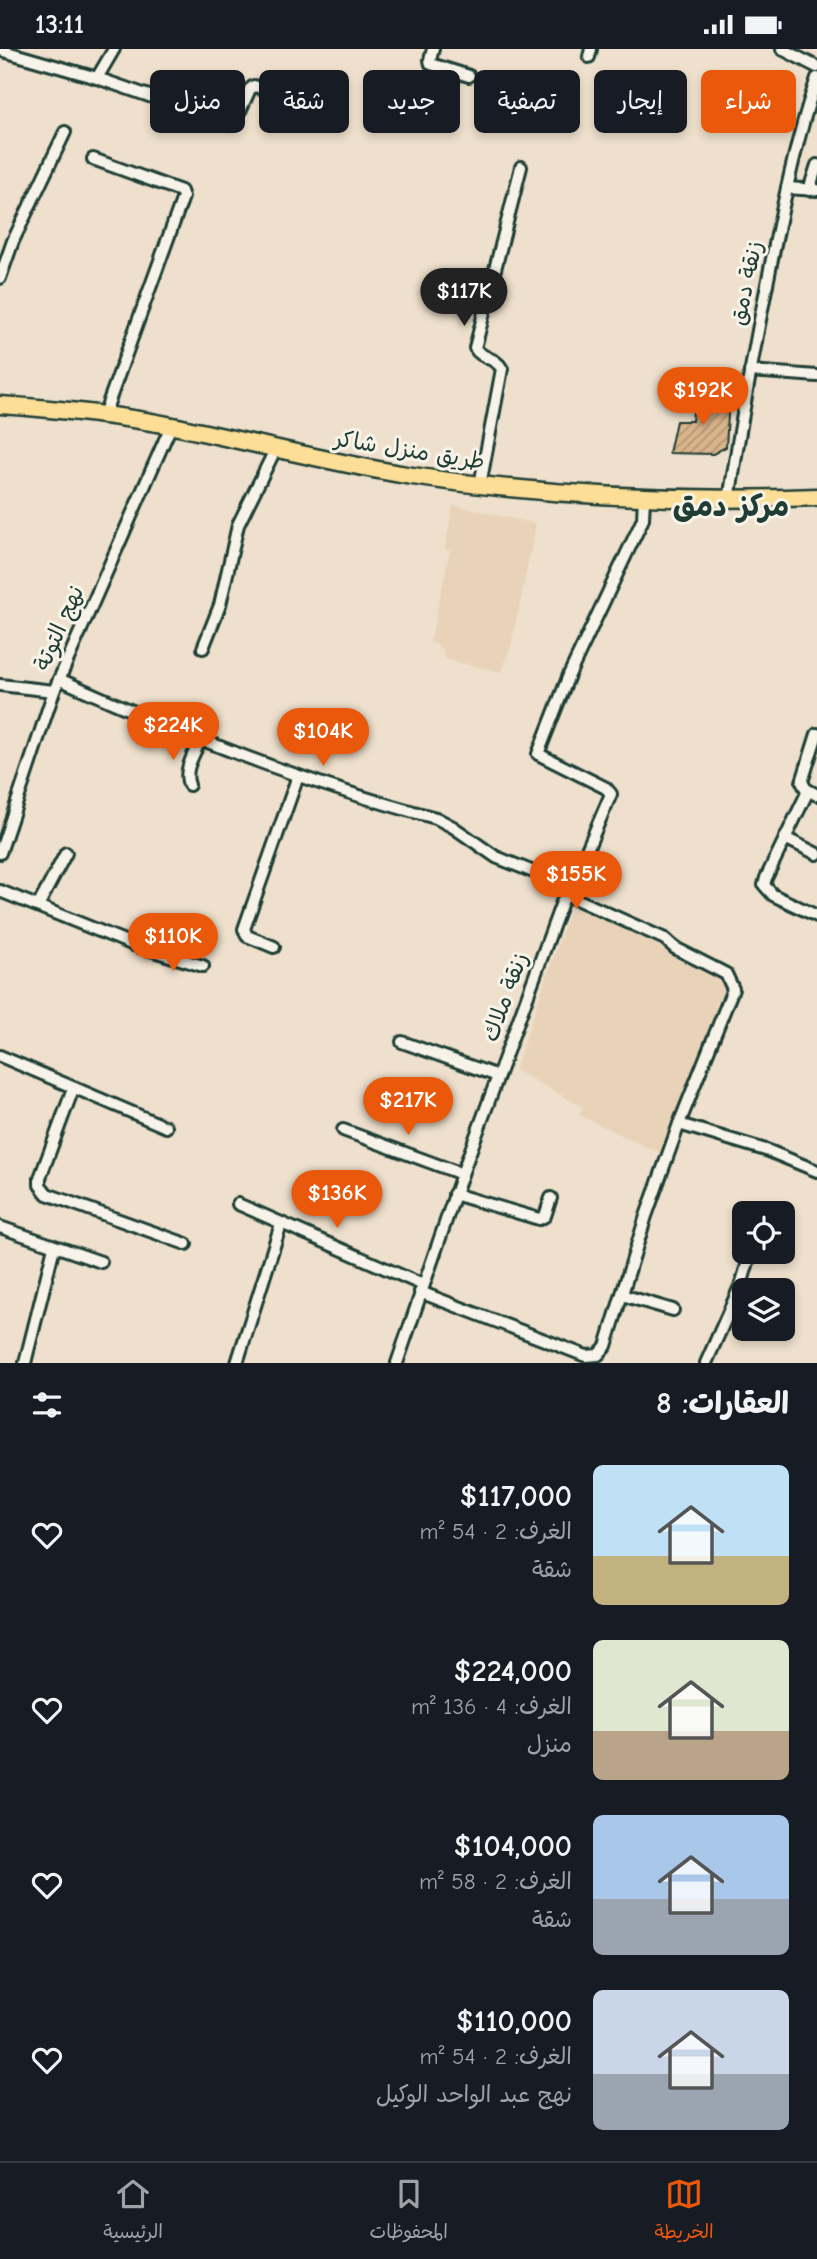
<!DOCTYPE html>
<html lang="ar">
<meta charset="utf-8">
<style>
body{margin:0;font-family:"Comic Neue","Playpen Sans Arabic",sans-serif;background:#20242c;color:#f1f3f6;direction:rtl;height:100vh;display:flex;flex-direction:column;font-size:26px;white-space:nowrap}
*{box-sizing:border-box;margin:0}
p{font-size:23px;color:#9ea1a6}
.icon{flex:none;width:38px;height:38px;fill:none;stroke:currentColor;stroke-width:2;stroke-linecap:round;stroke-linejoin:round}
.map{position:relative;height:1314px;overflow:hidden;direction:ltr}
.drawer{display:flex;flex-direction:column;background:#171b24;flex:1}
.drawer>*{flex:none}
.guide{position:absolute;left:21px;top:21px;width:775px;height:63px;direction:rtl;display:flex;gap:14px}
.controls{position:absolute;left:732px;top:1152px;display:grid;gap:14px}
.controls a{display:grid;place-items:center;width:63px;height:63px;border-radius:10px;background:#171b24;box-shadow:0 4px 10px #0003;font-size:35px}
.price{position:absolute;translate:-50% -60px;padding:0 16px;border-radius:24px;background:#ea580c;color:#fff;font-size:23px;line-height:46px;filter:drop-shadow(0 2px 4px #0008)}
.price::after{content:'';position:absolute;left:50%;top:42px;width:21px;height:16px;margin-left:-10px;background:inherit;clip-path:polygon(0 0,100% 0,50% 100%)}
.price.on{background:#222;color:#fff}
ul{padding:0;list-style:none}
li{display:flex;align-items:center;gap:21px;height:175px;padding:0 28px}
li span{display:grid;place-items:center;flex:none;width:196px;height:140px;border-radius:10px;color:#555}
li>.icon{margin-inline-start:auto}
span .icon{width:84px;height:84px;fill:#fffc;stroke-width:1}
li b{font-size:30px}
h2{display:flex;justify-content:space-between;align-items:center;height:84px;padding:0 28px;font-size:30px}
.pill{padding:0 24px;border-radius:10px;background:#171b24;box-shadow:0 4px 10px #0003;font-size:24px;line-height:63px}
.pill.on{background:#ea580c;color:#fff}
.status{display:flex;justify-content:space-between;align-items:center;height:49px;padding:0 35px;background:#171b24;direction:ltr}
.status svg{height:19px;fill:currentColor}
.menu{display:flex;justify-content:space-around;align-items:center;height:98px;border-top:2px solid #363941;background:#171b24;font-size:19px;color:#9ea1a6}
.menu a{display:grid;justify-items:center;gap:4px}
.menu .on{color:#ea580c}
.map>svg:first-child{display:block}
.built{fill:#e8d3b8}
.building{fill:url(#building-hatch);stroke:#1f3d34;stroke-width:2}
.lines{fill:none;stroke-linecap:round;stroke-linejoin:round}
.minor-casing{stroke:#1f3d34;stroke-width:16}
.primary-casing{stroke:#1f3d34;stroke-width:21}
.minor{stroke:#f7f3e8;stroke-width:10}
.primary{stroke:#fcde96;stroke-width:16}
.labels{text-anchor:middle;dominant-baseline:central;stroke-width:6;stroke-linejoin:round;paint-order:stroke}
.street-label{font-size:23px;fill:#1f3d34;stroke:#f7f3e8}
.district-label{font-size:30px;font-weight:bold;fill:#1f3d34;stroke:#f7f3e8}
</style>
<div class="status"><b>13:11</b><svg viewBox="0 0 49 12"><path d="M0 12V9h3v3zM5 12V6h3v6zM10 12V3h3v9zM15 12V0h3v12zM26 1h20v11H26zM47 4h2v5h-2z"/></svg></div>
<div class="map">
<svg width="817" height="1314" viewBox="0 0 817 1314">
<defs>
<pattern id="building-hatch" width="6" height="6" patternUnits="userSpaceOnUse" patternTransform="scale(1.75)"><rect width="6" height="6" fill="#dab48b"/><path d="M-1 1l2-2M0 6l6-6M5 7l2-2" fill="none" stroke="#b09472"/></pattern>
</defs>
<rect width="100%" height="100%" fill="#eee0cc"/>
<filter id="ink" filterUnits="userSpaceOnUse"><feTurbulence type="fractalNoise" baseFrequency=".0143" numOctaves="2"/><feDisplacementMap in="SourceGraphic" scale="14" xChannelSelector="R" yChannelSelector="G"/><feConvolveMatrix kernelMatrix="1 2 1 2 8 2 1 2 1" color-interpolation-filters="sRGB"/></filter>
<g filter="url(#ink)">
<g class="built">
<polygon points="453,456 536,475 511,598 501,623 444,610 443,600 438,599 438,595 430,594 450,502 445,500"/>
<polygon points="579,859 721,926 726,938 721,952 715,954 718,959 662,1105 579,1066 583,1058 515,1021 568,865"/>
</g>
<polygon class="building" points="695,342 729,350 726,398 713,405 669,404 676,372 692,372"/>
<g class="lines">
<defs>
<g id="minor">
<polyline points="433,0 430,11 431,15 469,27"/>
<polyline points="782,0 817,18"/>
<polyline points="0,1 97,29 230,75 236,71 250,40 254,37 283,45"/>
<polyline points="589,8 591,0"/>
<polyline points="97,29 114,0"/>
<polyline points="93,110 181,142 183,148 104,366"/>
<polyline points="787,139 817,141"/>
<polyline points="809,141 817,116"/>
<polyline points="0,229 13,192 65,83"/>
<polyline points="750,322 817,327"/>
<polyline points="697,334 745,346"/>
<path d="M480,436L502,320C496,308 481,310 475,299L521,118"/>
<path d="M729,451C741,372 755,294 771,215C784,152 796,90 817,29"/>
<polyline points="203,599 220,556 238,476 275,401"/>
<path d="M59,630C182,685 306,735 436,769L453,778L496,808L571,838"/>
<polyline points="0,636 54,642"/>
<polyline points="817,685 802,733 806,740 817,746"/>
<path d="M189,736C183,721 194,706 200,691"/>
<polyline points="808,742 766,829 764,836 773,846 817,867"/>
<polyline points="785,789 817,805"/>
<polyline points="0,804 54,642 171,377"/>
<polyline points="0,842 134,896 203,917"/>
<polyline points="38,857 66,804"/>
<polyline points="274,898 247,887 244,880 298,727"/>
<polyline points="402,993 498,1027"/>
<polyline points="0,1007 166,1078"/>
<polyline points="73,1040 40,1129 40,1136 47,1145 186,1195"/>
<polyline points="679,1075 769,1102 817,1122"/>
<polyline points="343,1081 462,1125"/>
<polyline points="454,1145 539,1170 545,1167 551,1149"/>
<polyline points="238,1155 423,1236"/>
<polyline points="0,1178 101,1213"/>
<polyline points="420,1243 586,1307 598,1306 606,1297 646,1167 679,1075 733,940 726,925 675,899 665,890 567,846"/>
<polyline points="622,1246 673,1261"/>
<polyline points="25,1314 54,1198"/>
<polyline points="237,1314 281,1175"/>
<polyline points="397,1314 462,1125 562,853 571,838 611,745 606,739 538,705 569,626 643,470 644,449"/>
<polyline points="706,1314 742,1233 750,1206"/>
</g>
<path id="primary" d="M0,356C58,360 117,366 173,377C251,393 328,413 406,426C542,447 679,453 817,448"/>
</defs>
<use href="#minor" class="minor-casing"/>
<use href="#primary" class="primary-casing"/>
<use href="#minor" class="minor"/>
<use href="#primary" class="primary"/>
</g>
</g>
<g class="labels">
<g class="street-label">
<text transform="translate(746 234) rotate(-78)">زنقة دمق</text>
<text transform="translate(410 401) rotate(9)">طريق منزل شاكر</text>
<text transform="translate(59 579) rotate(-66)">نهج التوتة</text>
<text transform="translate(505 948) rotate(-70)">زنقة ملاك</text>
</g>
<g class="district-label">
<text x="731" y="457">مركز دمق</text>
</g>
</g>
</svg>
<div class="controls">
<a><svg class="icon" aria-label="locate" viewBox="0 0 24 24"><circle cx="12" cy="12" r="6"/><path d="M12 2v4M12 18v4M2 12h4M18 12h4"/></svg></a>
<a><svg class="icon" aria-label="layers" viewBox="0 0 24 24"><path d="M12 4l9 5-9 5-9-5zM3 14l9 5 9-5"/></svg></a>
</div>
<b class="price on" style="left:464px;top:279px">$117K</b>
<b class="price" style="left:703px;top:378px">$192K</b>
<b class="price" style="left:173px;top:713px">$224K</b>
<b class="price" style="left:323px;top:719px">$104K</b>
<b class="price" style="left:576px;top:862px">$155K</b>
<b class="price" style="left:173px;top:924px">$110K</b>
<b class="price" style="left:408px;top:1088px">$217K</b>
<b class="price" style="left:337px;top:1181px">$136K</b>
<div class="guide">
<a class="pill on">شراء</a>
<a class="pill">إيجار</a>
<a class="pill">تصفية</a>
<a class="pill">جديد</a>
<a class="pill">شقة</a>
<a class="pill">منزل</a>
</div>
</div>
<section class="drawer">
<h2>العقارات: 8<svg class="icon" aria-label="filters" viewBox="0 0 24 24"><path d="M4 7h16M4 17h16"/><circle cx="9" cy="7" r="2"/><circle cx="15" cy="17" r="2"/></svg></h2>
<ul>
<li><span style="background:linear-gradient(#bfe0f5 65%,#c2b280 0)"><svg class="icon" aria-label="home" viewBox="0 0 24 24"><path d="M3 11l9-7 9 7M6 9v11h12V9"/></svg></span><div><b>$117,000</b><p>الغرف: 2 · 54 m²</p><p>شقة</p></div><svg class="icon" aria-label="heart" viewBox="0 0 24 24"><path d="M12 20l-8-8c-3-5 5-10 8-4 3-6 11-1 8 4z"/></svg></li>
<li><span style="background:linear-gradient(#dfe7d0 65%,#b9a48a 0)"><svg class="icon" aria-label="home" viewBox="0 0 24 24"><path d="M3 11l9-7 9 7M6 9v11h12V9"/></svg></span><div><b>$224,000</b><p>الغرف: 4 · 136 m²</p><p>منزل</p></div><svg class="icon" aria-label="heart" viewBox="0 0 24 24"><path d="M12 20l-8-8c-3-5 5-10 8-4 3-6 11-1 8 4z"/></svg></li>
<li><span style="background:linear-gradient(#a9c7e8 60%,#9aa5b1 0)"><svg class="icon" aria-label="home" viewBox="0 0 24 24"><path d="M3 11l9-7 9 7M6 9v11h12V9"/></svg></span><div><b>$104,000</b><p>الغرف: 2 · 58 m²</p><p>شقة</p></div><svg class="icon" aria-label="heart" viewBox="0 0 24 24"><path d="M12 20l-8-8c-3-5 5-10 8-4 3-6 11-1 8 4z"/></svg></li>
<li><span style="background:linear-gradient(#c9d6e8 60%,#9aa5b1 0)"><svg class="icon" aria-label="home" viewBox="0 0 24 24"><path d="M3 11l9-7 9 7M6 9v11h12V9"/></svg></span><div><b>$110,000</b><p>الغرف: 2 · 54 m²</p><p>نهج عبد الواحد الوكيل</p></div><svg class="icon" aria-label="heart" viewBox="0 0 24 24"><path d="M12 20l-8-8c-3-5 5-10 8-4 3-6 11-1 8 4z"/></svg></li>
</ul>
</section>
<nav class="menu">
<a class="on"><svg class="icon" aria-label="map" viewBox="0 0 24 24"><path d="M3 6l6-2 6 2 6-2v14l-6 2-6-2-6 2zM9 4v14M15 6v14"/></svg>الخريطة</a>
<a><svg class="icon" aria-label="saved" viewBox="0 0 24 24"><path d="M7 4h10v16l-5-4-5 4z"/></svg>المحفوظات</a>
<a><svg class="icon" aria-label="home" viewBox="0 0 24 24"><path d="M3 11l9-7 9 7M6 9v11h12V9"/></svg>الرئيسية</a>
</nav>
